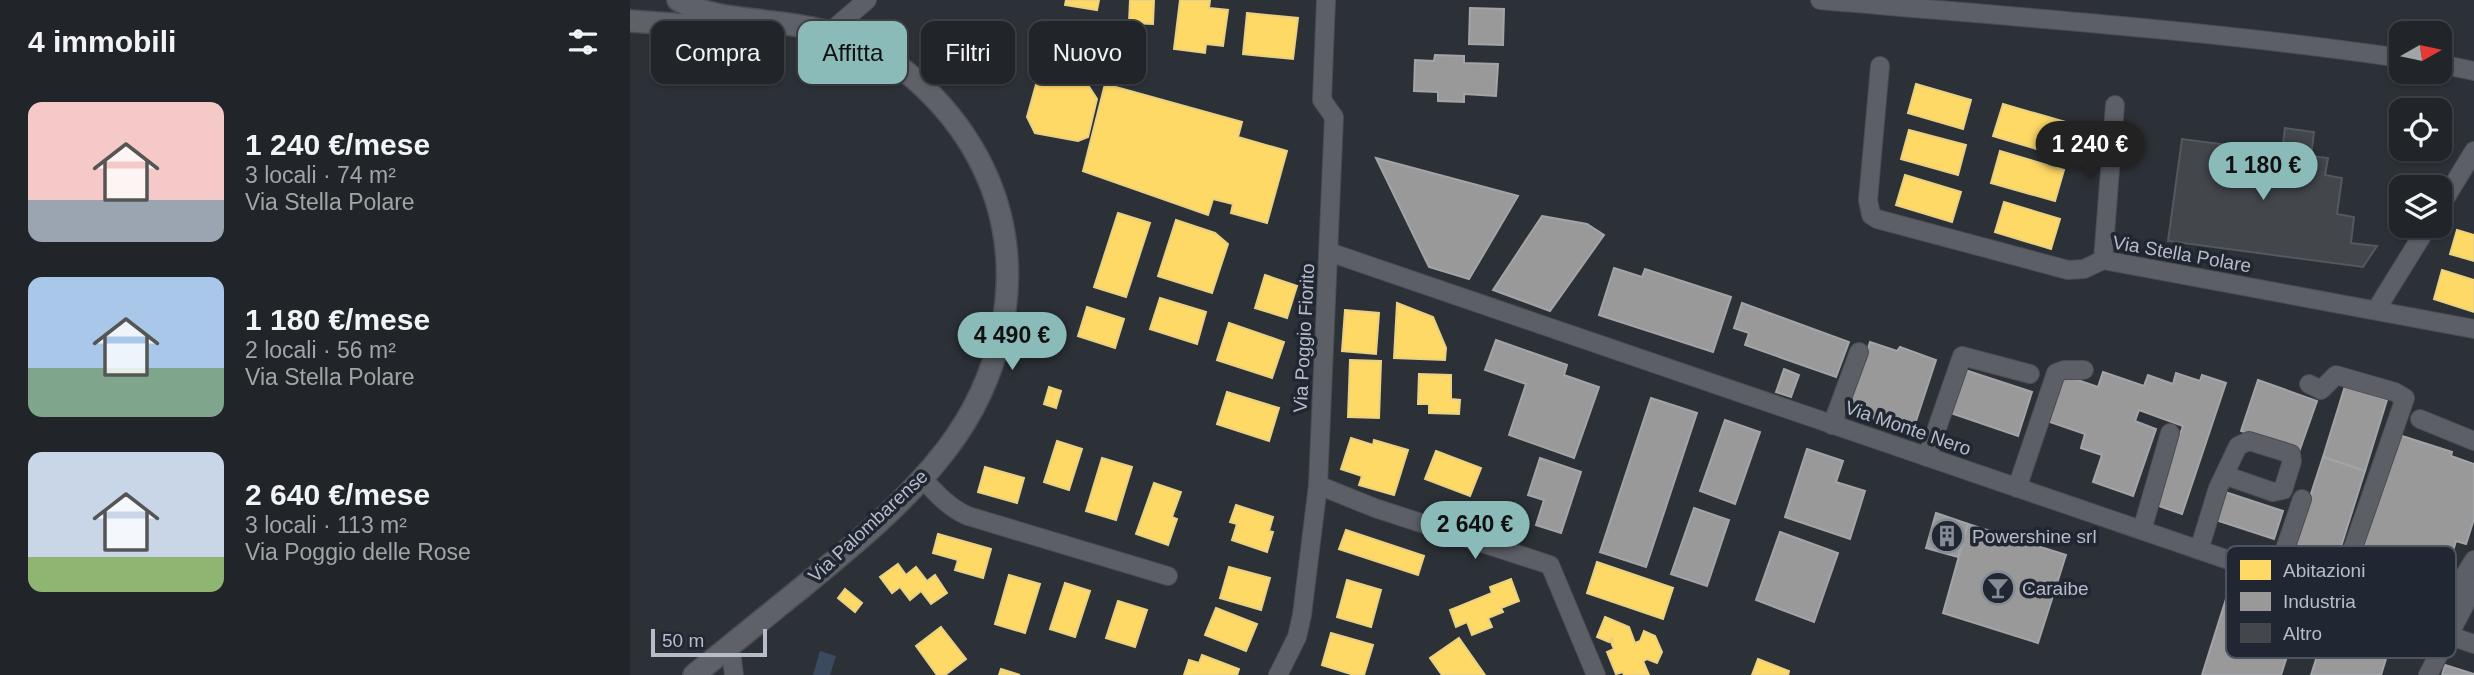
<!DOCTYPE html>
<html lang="it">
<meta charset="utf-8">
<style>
body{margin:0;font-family:Helvetica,sans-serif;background:#292d31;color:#f1f3f6;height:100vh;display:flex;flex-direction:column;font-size:26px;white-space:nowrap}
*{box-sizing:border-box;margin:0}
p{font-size:23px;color:#a2a5a8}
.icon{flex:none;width:38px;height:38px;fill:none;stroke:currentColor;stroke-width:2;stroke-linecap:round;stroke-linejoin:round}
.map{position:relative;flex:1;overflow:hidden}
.details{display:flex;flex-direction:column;background:#212529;width:630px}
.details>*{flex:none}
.hud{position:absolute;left:21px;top:21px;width:665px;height:63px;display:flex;gap:14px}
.needle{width:46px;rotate:81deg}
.tools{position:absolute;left:1759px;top:21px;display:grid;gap:14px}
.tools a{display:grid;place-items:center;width:63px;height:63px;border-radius:14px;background:#212529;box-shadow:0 2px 5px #0004,0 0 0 2px #3e4246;font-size:35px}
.scale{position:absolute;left:21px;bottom:18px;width:116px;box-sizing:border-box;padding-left:7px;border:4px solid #b7bdc8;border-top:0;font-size:19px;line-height:24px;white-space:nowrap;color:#b7bdc8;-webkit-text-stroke:5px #202732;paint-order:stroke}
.price{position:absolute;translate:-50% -60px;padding:0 16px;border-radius:24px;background:#8bbbb9;color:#111;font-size:23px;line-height:46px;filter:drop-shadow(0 2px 4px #0008)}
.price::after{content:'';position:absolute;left:50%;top:42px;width:21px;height:16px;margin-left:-10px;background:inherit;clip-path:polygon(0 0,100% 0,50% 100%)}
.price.on{background:#222;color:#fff}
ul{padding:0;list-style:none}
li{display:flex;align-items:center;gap:21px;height:175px;padding:0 28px}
li span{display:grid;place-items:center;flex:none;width:196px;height:140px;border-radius:14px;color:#555}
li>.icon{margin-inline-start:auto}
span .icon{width:84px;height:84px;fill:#fffc;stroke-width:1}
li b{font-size:30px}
h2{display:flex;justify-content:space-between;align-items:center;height:84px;padding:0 28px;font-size:30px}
.tag{padding:0 24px;border-radius:14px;background:#212529;box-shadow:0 2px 5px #0004,0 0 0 2px #3e4246;font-size:24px;line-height:63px}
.tag.on{background:#8bbbb9;color:#111}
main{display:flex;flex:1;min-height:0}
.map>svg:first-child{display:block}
.water{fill:#3c4a5f}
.homes{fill:#ffd966;stroke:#e9d183;stroke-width:2}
.industry{fill:#999;stroke:#a2a4a7;stroke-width:2}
.building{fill:#43474c;stroke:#54585f;stroke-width:2}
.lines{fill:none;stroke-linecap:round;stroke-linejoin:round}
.minor-casing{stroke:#4a4d52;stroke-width:20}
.major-casing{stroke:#4a4d54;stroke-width:24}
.minor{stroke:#5c5f66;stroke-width:18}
.major{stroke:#5e6167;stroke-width:21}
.labels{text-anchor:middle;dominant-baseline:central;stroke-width:7;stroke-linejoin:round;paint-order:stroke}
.street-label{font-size:19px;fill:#b7bdc8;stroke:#202732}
.poi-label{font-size:19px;fill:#b7bdc8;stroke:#202732;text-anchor:start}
.key{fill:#202732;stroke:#4d545f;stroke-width:2}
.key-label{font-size:19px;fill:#b7bdc8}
</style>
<main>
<section class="details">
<h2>4 immobili<svg class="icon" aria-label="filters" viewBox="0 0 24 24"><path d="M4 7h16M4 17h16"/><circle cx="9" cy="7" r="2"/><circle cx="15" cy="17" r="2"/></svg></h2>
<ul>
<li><span style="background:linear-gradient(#f6c9c9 70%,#9aa5b1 0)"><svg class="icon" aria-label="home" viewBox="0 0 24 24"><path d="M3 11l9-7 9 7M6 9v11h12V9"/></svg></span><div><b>1 240 €/mese</b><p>3 locali · 74 m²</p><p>Via Stella Polare</p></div></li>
<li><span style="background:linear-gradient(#a9c7e8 65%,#7fa58c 0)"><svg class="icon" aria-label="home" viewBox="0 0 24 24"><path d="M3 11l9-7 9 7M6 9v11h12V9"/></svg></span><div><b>1 180 €/mese</b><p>2 locali · 56 m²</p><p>Via Stella Polare</p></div></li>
<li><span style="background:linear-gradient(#c9d6e8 75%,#8fb573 0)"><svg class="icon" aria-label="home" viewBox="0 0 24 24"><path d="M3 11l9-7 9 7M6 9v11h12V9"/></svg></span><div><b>2 640 €/mese</b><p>3 locali · 113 m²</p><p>Via Poggio delle Rose</p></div></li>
</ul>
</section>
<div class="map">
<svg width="1844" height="675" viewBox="0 0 1844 675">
<rect width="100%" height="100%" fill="#2c3137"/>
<polygon class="water" points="190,651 206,656 200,675 183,675"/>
<g class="homes">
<polygon points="436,0 469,0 467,10 435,5"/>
<polygon points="500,0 524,0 523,24 499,23"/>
<polygon points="550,0 580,0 579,8 598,10 593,46 576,44 575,53 544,49"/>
<polygon points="617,13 668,18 663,59 613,54"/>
<polygon points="421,75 458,85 467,99 458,137 448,141 405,133 397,117 407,81"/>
<polygon points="475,84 612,122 608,137 657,151 637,223 601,213 603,204 583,199 578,215 453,171"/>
<polygon points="1286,84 1341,100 1333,129 1278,113"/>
<polygon points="1373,104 1439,123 1430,156 1363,136"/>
<polygon points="1279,130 1336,145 1328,175 1271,159"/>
<polygon points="1370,151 1434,170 1425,201 1361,183"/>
<polygon points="1275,175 1331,192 1322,222 1266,205"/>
<polygon points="1374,202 1430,219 1421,249 1365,232"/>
<polygon points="488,213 520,223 496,297 464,287"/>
<polygon points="546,220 585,233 598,244 582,293 528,276"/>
<polygon points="1827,230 1844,235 1844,261 1820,254"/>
<polygon points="1812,270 1844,280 1844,312 1804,299"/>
<polygon points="635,275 667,286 657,318 625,308"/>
<polygon points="530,298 576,312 567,344 520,329"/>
<polygon points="767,303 803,317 816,348 815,360 764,358"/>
<polygon points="457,307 494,319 485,348 448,336"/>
<polygon points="715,310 749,313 746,354 712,351"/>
<polygon points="599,323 654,342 642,378 587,360"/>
<polygon points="720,360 751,361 749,418 718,417"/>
<polygon points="789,374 821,375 821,399 830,400 829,414 799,413 799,404 788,404"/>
<polygon points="419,387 431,391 426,408 414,404"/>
<polygon points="597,392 649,408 639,441 587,424"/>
<polygon points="721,438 743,445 744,440 778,450 764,495 729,485 732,476 711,469"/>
<polygon points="427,441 452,449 439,490 414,482"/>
<polygon points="806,451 851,468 840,496 795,479"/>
<polygon points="472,458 502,467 486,520 456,511"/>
<polygon points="355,467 394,478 387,503 348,492"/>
<polygon points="524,483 551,492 542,517 547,519 538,545 506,534"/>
<polygon points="606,505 643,517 639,531 643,532 637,552 602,540 607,524 600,522"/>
<polygon points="716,530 794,556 788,575 709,549"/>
<polygon points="308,534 361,549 353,578 325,570 328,560 303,553"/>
<polygon points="967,562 1043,588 1033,619 957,593"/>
<polygon points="268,564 276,575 286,567 297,581 305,575 317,593 301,604 291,591 280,600 270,587 262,593 250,577"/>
<polygon points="599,567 640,578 631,610 590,598"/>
<polygon points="379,575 410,584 395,633 365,624"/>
<polygon points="881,579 889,601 871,608 873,612 858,618 862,627 842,635 837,622 826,627 820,610 862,593 860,587"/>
<polygon points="717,580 751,590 741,627 707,617"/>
<polygon points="435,583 460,591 445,637 420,629"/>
<polygon points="215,589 232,603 225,612 208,598"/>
<polygon points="488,601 517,610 505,647 476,638"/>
<polygon points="586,608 627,624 616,651 575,635"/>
<polygon points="975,617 999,627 1005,643 1010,641 1014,631 1025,636 1032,652 1027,663 1017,659 1013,661 1019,675 994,675 993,672 986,674 977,652 984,649 981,642 983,639 981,638 979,642 967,637"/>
<polygon points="311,627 336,659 315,675 307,675 286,646"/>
<polygon points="701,633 743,645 734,675 724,675 692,665"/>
<polygon points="829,638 855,675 812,675 800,658"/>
<polygon points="572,655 609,669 607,675 554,675 559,660 569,663"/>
<polygon points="1128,659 1159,671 1158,675 1122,675"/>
<polygon points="371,669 390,675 369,675"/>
</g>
<g class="industry">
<polygon points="840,8 874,9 873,45 839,44"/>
<polygon points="805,55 834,56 834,63 868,64 866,96 834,94 834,102 808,101 808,92 784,91 785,60 804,61"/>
<polygon points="746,158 888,196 839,279 799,267"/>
<polygon points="912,216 957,224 974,235 920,311 863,290"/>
<polygon points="984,268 1012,277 1015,269 1101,297 1083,352 969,315"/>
<polygon points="1112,303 1219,342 1206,377 1115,345 1119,333 1104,328"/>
<polygon points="866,340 937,365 934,375 969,387 944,458 879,435 896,384 855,370"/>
<polygon points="1240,342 1267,351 1270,347 1306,360 1282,433 1217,411"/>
<polygon points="1154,369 1169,375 1161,397 1146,392"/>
<polygon points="1332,369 1402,392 1388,436 1318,412"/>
<polygon points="1473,372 1514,386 1518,375 1543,384 1546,373 1570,381 1572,375 1596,383 1552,514 1526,505 1553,426 1509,410 1505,421 1526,429 1503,496 1463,482 1472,455 1451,448 1455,434 1414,420 1430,374 1468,387"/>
<polygon points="1628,380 1687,401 1669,452 1611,431"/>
<polygon points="1715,386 1757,400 1735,471 1693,457"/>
<polygon points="1021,398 1067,413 1016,567 970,552"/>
<polygon points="1095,420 1130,432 1105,504 1070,491"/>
<polygon points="1769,435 1822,452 1821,456 1844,464 1844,519 1836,544 1826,541 1815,578 1808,576 1799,605 1723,580"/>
<polygon points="1177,449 1213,461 1206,482 1235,491 1220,539 1155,517"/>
<polygon points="1693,457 1735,471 1702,575 1659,561"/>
<polygon points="910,458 951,472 931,533 906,525 914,500 898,495"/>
<polygon points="1592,491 1653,511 1644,539 1583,519"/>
<polygon points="1064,508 1099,520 1077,586 1041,574"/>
<polygon points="1306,513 1338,524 1328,557 1296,548"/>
<polygon points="1338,524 1436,555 1408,643 1313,613"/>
<polygon points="1150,532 1208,553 1184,622 1126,600"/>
<polygon points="1596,599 1668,622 1651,675 1572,675"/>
<polygon points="1697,625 1760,646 1751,675 1681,675"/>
<polygon points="1815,665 1844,674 1844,675 1812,675"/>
</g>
<polygon class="building" points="1655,128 1684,132 1681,156 1698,158 1695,175 1712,178 1707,214 1724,217 1721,243 1747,246 1733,267 1538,241 1552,139 1652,152"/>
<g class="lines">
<defs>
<g id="minor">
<path d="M1190,0C1384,17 1578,30 1771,58"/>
<polyline points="200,32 237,0"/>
<polyline points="1810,64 1844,71"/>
<polyline points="1250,66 1238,200 1241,215 1247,219 1438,270 1454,269 1473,260 1844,329"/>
<polyline points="1810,207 1844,151"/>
<polyline points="699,252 1844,644"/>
<polyline points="1473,260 1485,105"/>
<polyline points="1746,310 1798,226"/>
<polyline points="1679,384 1691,390 1706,375 1765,392 1775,398 1706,597"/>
<polyline points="1790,419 1844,441"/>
<polyline points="1202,425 1229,352"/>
<polyline points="1297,457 1332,356 1400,374"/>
<path d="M292,478C306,493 319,508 338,516L538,576"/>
<polyline points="688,485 745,508 920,565 966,675"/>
<polyline points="1387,488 1426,373 1434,370 1454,370"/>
<polyline points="1512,530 1540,433"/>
<polyline points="1569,550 1588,488 1608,446 1619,441 1661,454 1662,461 1653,490 1643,492 1594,475"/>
<polyline points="1646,576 1672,499"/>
<polyline points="1802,630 1844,560"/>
<polyline points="96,648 102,659 104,675"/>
<polyline points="648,675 667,637 672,615 688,485 704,117 692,100 696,0"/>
<polyline points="1798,675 1844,587"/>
</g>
<g id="major">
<path d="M48,0C79,18 115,18 150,23C183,27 216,34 246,51C302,85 346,138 366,200C393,286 370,380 316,450C277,501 225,544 175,585C138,615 101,645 64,675"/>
<polyline points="0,21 70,26 96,25"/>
</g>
</defs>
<use href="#minor" class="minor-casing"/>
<use href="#major" class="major-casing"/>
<use href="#minor" class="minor"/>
<use href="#major" class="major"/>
</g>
<defs>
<symbol id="building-ring" viewBox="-11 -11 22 22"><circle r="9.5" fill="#202732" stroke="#868c95" stroke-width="1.5"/><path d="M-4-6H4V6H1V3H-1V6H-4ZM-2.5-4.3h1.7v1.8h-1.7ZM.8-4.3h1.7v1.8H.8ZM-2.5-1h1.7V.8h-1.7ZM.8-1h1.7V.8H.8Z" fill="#868c95"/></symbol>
<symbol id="bar-ring" viewBox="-11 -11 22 22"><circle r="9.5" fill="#202732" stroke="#868c95" stroke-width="1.5"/><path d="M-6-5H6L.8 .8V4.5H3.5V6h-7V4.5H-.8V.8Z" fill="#868c95"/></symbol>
</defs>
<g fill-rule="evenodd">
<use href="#building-ring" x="1298" y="517" width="38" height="38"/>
<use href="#bar-ring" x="1349" y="569" width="38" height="38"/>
</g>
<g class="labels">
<g class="street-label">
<text transform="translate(1552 254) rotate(10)">Via Stella Polare</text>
<text transform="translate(674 338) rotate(-87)">Via Poggio Fiorito</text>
<text transform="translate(1278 428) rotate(19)">Via Monte Nero</text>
<text transform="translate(238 526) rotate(-43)">Via Palombarense</text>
</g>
<g class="poi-label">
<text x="1342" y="536">Powershine srl</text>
<text x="1392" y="588">Caraibe</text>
</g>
</g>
<rect x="1596" y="546" width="230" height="112" rx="10" class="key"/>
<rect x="1610" y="560" width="31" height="20" fill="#ffd966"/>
<rect x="1610" y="592" width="31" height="19" fill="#999"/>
<rect x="1610" y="623" width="31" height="20" fill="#43474c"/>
<g class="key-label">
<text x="1653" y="577">Abitazioni</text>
<text x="1653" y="608">Industria</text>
<text x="1653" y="640">Altro</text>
</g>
</svg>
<div class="tools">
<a><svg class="needle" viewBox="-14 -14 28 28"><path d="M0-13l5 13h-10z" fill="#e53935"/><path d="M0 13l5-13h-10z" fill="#a2a5a8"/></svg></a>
<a><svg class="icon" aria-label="locate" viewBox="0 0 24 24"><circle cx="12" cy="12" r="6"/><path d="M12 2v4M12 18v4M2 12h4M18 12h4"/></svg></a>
<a><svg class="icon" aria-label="layers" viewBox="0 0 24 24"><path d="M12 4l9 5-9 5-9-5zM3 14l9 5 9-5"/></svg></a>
</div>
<div class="scale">50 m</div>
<b class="price on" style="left:1460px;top:181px">1 240 €</b>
<b class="price" style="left:1633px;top:202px">1 180 €</b>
<b class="price" style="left:382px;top:372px">4 490 €</b>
<b class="price" style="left:845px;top:561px">2 640 €</b>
<div class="hud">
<a class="tag">Compra</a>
<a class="tag on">Affitta</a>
<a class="tag">Filtri</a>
<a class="tag">Nuovo</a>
</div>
</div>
</main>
